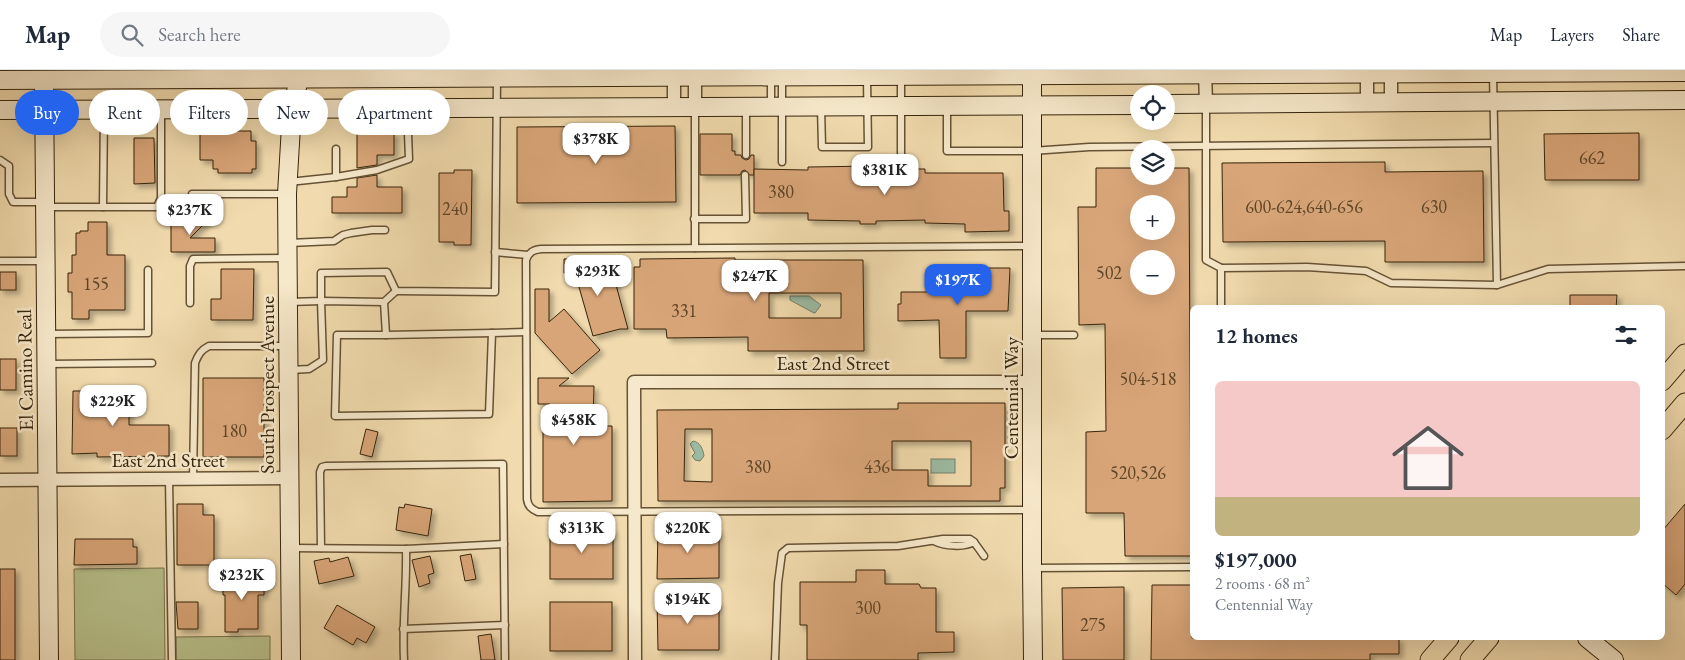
<!DOCTYPE html>
<meta charset="utf-8">
<style>
body{margin:0;font-family:"EB Garamond",serif;background:#f6f6f7;color:#1f2937;height:100vh;display:flex;flex-direction:column;font-size:19px;white-space:nowrap}
*{box-sizing:border-box;margin:0}
p{font-size:16px;color:#747a83}
.icon{flex:none;width:28px;height:28px;fill:none;stroke:currentColor;stroke-width:2;stroke-linecap:round;stroke-linejoin:round}
.map{position:relative;flex:1;overflow:hidden}
.details{position:absolute;left:1190px;top:235px;width:475px;height:335px;display:flex;flex-direction:column;background:#fff;border-radius:8px;box-shadow:0 5px 20px #0002}
.details>*{flex:none}
.top-card{position:absolute;left:15px;top:20px;width:475px;height:45px;display:flex;gap:10px}
.controls{position:absolute;left:1130px;top:15px;display:grid;gap:10px}
.controls a{display:grid;place-items:center;width:45px;height:45px;border-radius:50%;background:#fff;box-shadow:0 5px 20px #0002;font-size:25px}
.price{position:absolute;translate:-50% -42px;padding:0 11px;border-radius:10px;background:#fff;color:#222;font-size:16px;line-height:32px;filter:drop-shadow(0 1px 2px #0008)}
.price::after{content:'';position:absolute;left:50%;top:30px;width:15px;height:11px;margin-left:-8px;background:inherit;clip-path:polygon(0 0,100% 0,50% 100%)}
.price.current{background:#2563eb;color:#fff}
ul{padding:0;list-style:none}
li{display:grid;align-content:center;gap:10px;height:265px;padding:0 25px}
li+li{border-top:1px solid #e0e1e3}
li span{display:grid;place-items:center;height:155px;border-radius:8px;color:#555}
li>.icon{margin-inline-start:auto}
span .icon{width:90px;height:90px;fill:#fffc;stroke-width:1}
li b{font-size:21px}
h2{display:flex;justify-content:space-between;align-items:center;height:60px;padding:0 25px;font-size:21px}
.chip{padding:0 18px;border-radius:22px;background:#fff;box-shadow:0 5px 20px #0002;font-size:18px;line-height:45px}
.chip.current{background:#2563eb;color:#fff}
header{display:flex;align-items:center;gap:30px;box-sizing:border-box;height:70px;padding:0 25px;background:#fff;border-bottom:1px solid #e0e1e3}
header strong{font-size:24px}
nav{display:flex;gap:28px;margin-inline-start:auto;font-size:18px}
.search{width:350px;height:45px;background:#f6f6f7;display:flex;align-items:center;gap:12px;box-sizing:border-box;padding:0 18px;border-radius:28px;color:#747a83;font-size:19px}
.map>svg:first-child{display:block}
.green{fill:#b8c18c;stroke:#77734c}
.water{fill:#9cbca4;stroke:#738067}
.building{fill:#d8a578;stroke:#36250c;fill-rule:evenodd;filter:url(#shadow)}
.lines{fill:none;stroke-linecap:round;stroke-linejoin:round}
.lane-casing{stroke:#655234;stroke-width:9}
.street-casing{stroke:#655234;stroke-width:15}
.secondary-casing{stroke:#36250c;stroke-width:20}
.primary-casing{stroke:#36250c;stroke-width:21}
.lane{stroke:#f6e8ca;stroke-width:6}
.street{stroke:#f6e8ca;stroke-width:12}
.secondary{stroke:#f6e8ca;stroke-width:18}
.primary{stroke:#f1dbae;stroke-width:19}
.labels{text-anchor:middle;dominant-baseline:central;stroke-width:5;stroke-linejoin:round;paint-order:stroke}
.number-label{font-size:18px;fill:#5e4527}
.street-label{font-size:20px;fill:#36250c;stroke:#f6e8ca}
</style>
<header>
<strong>Map</strong>
<div class="search"><svg class="icon" aria-label="search" viewBox="0 0 24 24"><circle cx="10" cy="10" r="6"/><path d="M15 15l6 6"/></svg>Search here</div>
<nav><a>Map</a><a>Layers</a><a>Share</a></nav>
</header>
<div class="map">
<svg width="1685" height="590" viewBox="0 0 1685 590">
<defs>
<filter id="shadow"><feDropShadow dx="4" dy="4" stdDeviation="2.5" flood-color="#0004"/></filter>
</defs>
<rect width="100%" height="100%" fill="#f1dbae"/>
<filter id="stains"><feTurbulence type="fractalNoise" baseFrequency=".004" numOctaves="4"/><feColorMatrix values="0 0 0 0 .2 0 0 0 0 .09 0 0 0 0 .02 0 0 0 .5 -.17"/></filter>
<radialGradient id="worn" r=".72"><stop offset=".6" stop-color="#630" stop-opacity="0"/><stop offset="1" stop-color="#630" stop-opacity=".3"/></radialGradient>
<g class="green">
<polygon points="164,498 165,590 75,590 74,499"/>
<polygon points="270,566 270,590 176,590 176,567"/>
</g>
<g class="water">
<polygon points="790,226 809,226 821,235 815,243 814,243 790,230"/>
<path d="M693,371C700,372 703,379 704,386L700,391L695,390L692,386L695,383L690,374Z"/>
<rect x="931" y="389" width="24" height="14"/>
</g>
<g class="building">
<polygon points="675,56 676,132 517,133 517,57"/>
<polygon points="200,57 224,57 224,61 251,61 251,71 256,71 256,99 252,99 252,103 218,103 218,99 213,99 213,90 200,90"/>
<polygon points="357,62 394,62 394,85 377,85 377,95 357,98"/>
<polygon points="1639,63 1639,110 1545,110 1544,64"/>
<polygon points="700,64 732,64 732,81 735,81 735,85 741,85 742,88 746,90 749,89 751,85 754,85 754,105 750,105 745,100 742,101 740,105 700,105"/>
<polygon points="134,68 154,68 155,113 134,114"/>
<polygon points="1385,92 1385,102 1483,101 1484,192 1385,192 1385,171 1223,172 1222,93"/>
<polygon points="875,96 912,97 912,99 925,99 925,103 1003,103 1004,141 1009,141 1009,161 965,162 965,154 925,153 925,150 876,151 876,154 860,154 860,151 808,150 808,143 754,143 754,99 808,100 808,97"/>
<path d="M1096,98H1139V106H1166V98H1189L1191,486H1125L1124,443H1086V362L1106,361L1105,254L1079,255L1078,137H1096ZM1139,134H1166V161H1139ZM1139,189H1166V216H1139Z"/>
<polygon points="454,100 472,100 471,175 454,175 454,172 439,172 439,103 454,103"/>
<polygon points="377,105 377,117 402,117 402,143 332,143 332,127 347,127 347,117 357,117 357,108"/>
<polygon points="210,148 190,168 215,168 215,182 171,182 171,149"/>
<polygon points="88,152 107,152 107,185 125,185 125,240 89,240 89,249 72,249 72,222 68,222 68,203 72,203 72,185 76,185 76,163 80,163 80,161 88,161"/>
<path d="M735,188V190H863L864,281H748V267L667,268L666,259H634V197H640V189ZM769,223H841V248H769Z"/>
<polygon points="564,189 591,189 591,197 597,197 597,208 613,204 628,259 620,259 593,266 575,203 564,203"/>
<polygon points="966,198 1010,198 1008,241 966,241 966,288 940,288 939,250 898,251 898,234 901,234 901,222 942,222 942,218 966,218"/>
<polygon points="221,199 254,199 253,250 211,250 211,229 221,229"/>
<rect x="0" y="202" width="16" height="18"/>
<polygon points="535,219 549,219 549,252 564,239 600,280 572,304 535,263"/>
<polygon points="1570,225 1617,225 1616,238 1570,238"/>
<rect x="0" y="289" width="16" height="31"/>
<polygon points="203,308 264,308 264,322 266,322 266,334 264,334 264,387 203,387"/>
<polygon points="538,308 569,308 559,316 594,316 593,356 612,356 612,431 543,432 543,357 550,357 550,334 538,334"/>
<polygon points="98,318 129,319 129,355 169,355 169,386 97,387 97,383 72,384 73,321 98,321"/>
<path d="M898,333H1005V418H1000V431H658L657,340L898,339ZM685,359H712V412L684,411ZM892,371H971V416H928V400H892Z"/>
<rect x="0" y="358" width="17" height="28"/>
<polygon points="366,359 378,362 372,387 360,384"/>
<polygon points="177,434 203,434 203,445 214,445 214,495 177,495"/>
<polygon points="405,434 432,439 428,466 396,460 399,437 404,438"/>
<polygon points="1685,434 1685,514 1676,525 1662,513 1662,461"/>
<rect x="550" y="459" width="63" height="50"/>
<polygon points="658,459 719,459 719,508 657,509"/>
<polygon points="75,469 133,469 133,477 137,477 137,494 74,495"/>
<polygon points="471,484 476,509 465,511 460,486"/>
<polygon points="430,486 434,503 428,505 430,513 419,517 412,490"/>
<polygon points="348,487 354,506 319,514 314,491 329,488 330,492"/>
<rect x="0" y="499" width="15" height="91"/>
<polygon points="856,500 885,500 885,514 919,514 921,518 936,518 936,562 954,562 954,582 918,583 918,590 807,590 807,555 800,555 800,512 856,512"/>
<polygon points="223,505 264,505 264,525 258,525 258,559 238,559 238,562 225,562 225,525 223,525"/>
<polygon points="1152,515 1192,515 1192,568 1399,568 1399,584 1370,584 1370,590 1151,590"/>
<polygon points="1124,517 1124,590 1063,590 1062,518"/>
<polygon points="657,531 719,531 719,580 658,580"/>
<polygon points="176,532 198,532 198,559 178,559"/>
<rect x="550" y="532" width="62" height="49"/>
<polygon points="337,535 375,557 366,573 357,568 353,575 324,558"/>
<polygon points="491,564 495,590 481,590 478,566"/>
</g>
<g class="lines">
<defs>
<g id="lane">
<polyline points="1493,3 1497,215"/>
<polyline points="901,7 901,86"/>
<polyline points="1206,35 1206,190 1221,198 1221,238"/>
<polyline points="771,36 771,9"/>
<polyline points="821,37 822,77 868,77 867,8"/>
<polyline points="947,37 947,81 1032,81 1089,77 1494,73"/>
<polyline points="336,79 336,107"/>
<polyline points="746,85 746,37"/>
<polyline points="0,90 9,96 9,124 13,132 44,132"/>
<polyline points="782,92 782,7"/>
<polyline points="289,112 336,107 377,100 409,89 407,39"/>
<polyline points="192,124 286,124"/>
<polyline points="46,137 157,137 161,128 161,42"/>
<polyline points="103,137 104,41"/>
<polyline points="694,149 746,149 745,105"/>
<polyline points="289,173 334,171 343,165 351,163 372,160 385,160"/>
<polyline points="695,178 695,37"/>
<polyline points="495,182 528,185"/>
<polyline points="0,191 44,191"/>
<polyline points="1221,198 1307,197 1366,201 1391,213 1497,215 1548,199 1685,196"/>
<polyline points="289,232 321,231 321,203 387,202 396,221 495,222 497,8"/>
<polyline points="384,232 386,265 337,265 335,346 489,344 492,263 526,262"/>
<polyline points="190,233 190,196 193,189 288,188"/>
<polyline points="47,264 148,263 148,200"/>
<polyline points="386,265 492,263"/>
<polyline points="1034,265 1074,265"/>
<polyline points="47,294 152,293"/>
<polyline points="290,300 309,299 323,290 321,231 384,232 396,221"/>
<polyline points="169,409 172,590"/>
<path d="M193,409L195,293C198,285 201,280 209,276H287"/>
<path d="M1030,440L538,442C531,439 528,436 527,429L526,190C529,182 533,180 541,179L1031,176"/>
<path d="M934,471C944,476 964,478 974,472"/>
<path d="M291,478L406,479C407,516 402,553 404,590"/>
<polyline points="321,478 320,402 322,397 326,396 503,394 505,590"/>
<polyline points="406,479 504,474"/>
<polyline points="1033,498 1192,497"/>
<polyline points="403,559 505,555"/>
<polyline points="775,590 778,513 782,483 788,478 898,476 943,469 970,469 974,472 984,486"/>
</g>
<g id="street">
<polyline points="674,0 674,36"/>
<polyline points="695,0 695,36"/>
<polyline points="1205,0 1206,34"/>
<polyline points="1367,33 1367,0"/>
<polyline points="1391,33 1391,0"/>
<polyline points="0,410 289,408"/>
<polyline points="635,590 634,312 1033,312"/>
</g>
<g id="secondary">
<polyline points="1032,5 1032,498 1033,590"/>
<polyline points="0,10 1685,2"/>
<polyline points="44,10 49,590"/>
<polyline points="1166,34 1685,30"/>
<polyline points="0,40 1139,35"/>
<polyline points="1587,568 1614,590"/>
<polyline points="291,590 287,124 292,39 301,0"/>
</g>
<g id="primary">
<polyline points="1662,311 1685,284"/>
<polyline points="1662,360 1685,333"/>
<polyline points="1430,590 1449,568"/>
<polyline points="1470,590 1489,568"/>
</g>
</defs>
<use href="#lane" class="lane-casing"/>
<use href="#street" class="street-casing"/>
<use href="#secondary" class="secondary-casing"/>
<use href="#primary" class="primary-casing"/>
<use href="#lane" class="lane"/>
<use href="#street" class="street"/>
<use href="#secondary" class="secondary"/>
<use href="#primary" class="primary"/>
</g>
<g class="labels">
<g class="number-label">
<text x="1592" y="87">662</text>
<text x="781" y="121">380</text>
<text x="1304" y="136">600-624,640-656</text>
<text x="1434" y="136">630</text>
<text x="455" y="138">240</text>
<text x="1109" y="202">502</text>
<text x="96" y="213">155</text>
<text x="684" y="240">331</text>
<text x="1148" y="308">504-518</text>
<text x="234" y="360">180</text>
<text x="758" y="396">380</text>
<text x="877" y="396">436</text>
<text x="1138" y="402">520,526</text>
<text x="868" y="537">300</text>
<text x="1093" y="554">275</text>
</g>
<g class="street-label">
<text x="833" y="293">East 2nd Street</text>
<text transform="translate(25 300) rotate(-91)">El Camino Real</text>
<text transform="translate(267 315) rotate(-90)">South Prospect Avenue</text>
<text transform="translate(1011 328) rotate(-90)">Centennial Way</text>
<text x="168" y="390">East 2nd Street</text>
</g>
</g>
<rect width="100%" height="100%" filter="url(#stains)"/>
<rect width="100%" height="100%" fill="url(#worn)"/>
</svg>
<div class="controls">
<a><svg class="icon" aria-label="locate" viewBox="0 0 24 24"><circle cx="12" cy="12" r="6"/><path d="M12 2v4M12 18v4M2 12h4M18 12h4"/></svg></a>
<a><svg class="icon" aria-label="layers" viewBox="0 0 24 24"><path d="M12 4l9 5-9 5-9-5zM3 14l9 5 9-5"/></svg></a>
<a>+</a>
<a>−</a>
</div>
<b class="price" style="left:596px;top:95px">$378K</b>
<b class="price" style="left:885px;top:126px">$381K</b>
<b class="price" style="left:190px;top:166px">$237K</b>
<b class="price" style="left:598px;top:227px">$293K</b>
<b class="price" style="left:755px;top:232px">$247K</b>
<b class="price current" style="left:958px;top:236px">$197K</b>
<b class="price" style="left:113px;top:357px">$229K</b>
<b class="price" style="left:574px;top:376px">$458K</b>
<b class="price" style="left:582px;top:484px">$313K</b>
<b class="price" style="left:688px;top:484px">$220K</b>
<b class="price" style="left:242px;top:531px">$232K</b>
<b class="price" style="left:688px;top:555px">$194K</b>
<div class="top-card">
<a class="chip current">Buy</a>
<a class="chip">Rent</a>
<a class="chip">Filters</a>
<a class="chip">New</a>
<a class="chip">Apartment</a>
</div>
<section class="details">
<h2>12 homes<svg class="icon" aria-label="filters" viewBox="0 0 24 24"><path d="M4 7h16M4 17h16"/><circle cx="9" cy="7" r="2"/><circle cx="15" cy="17" r="2"/></svg></h2>
<ul>
<li><span style="background:linear-gradient(#f6c9c9 75%,#c2b280 0)"><svg class="icon" aria-label="home" viewBox="0 0 24 24"><path d="M3 11l9-7 9 7M6 9v11h12V9"/></svg></span><div><b>$197,000</b><p>2 rooms · 68 m²</p><p>Centennial Way</p></div></li>
</ul>
</section>
</div>
